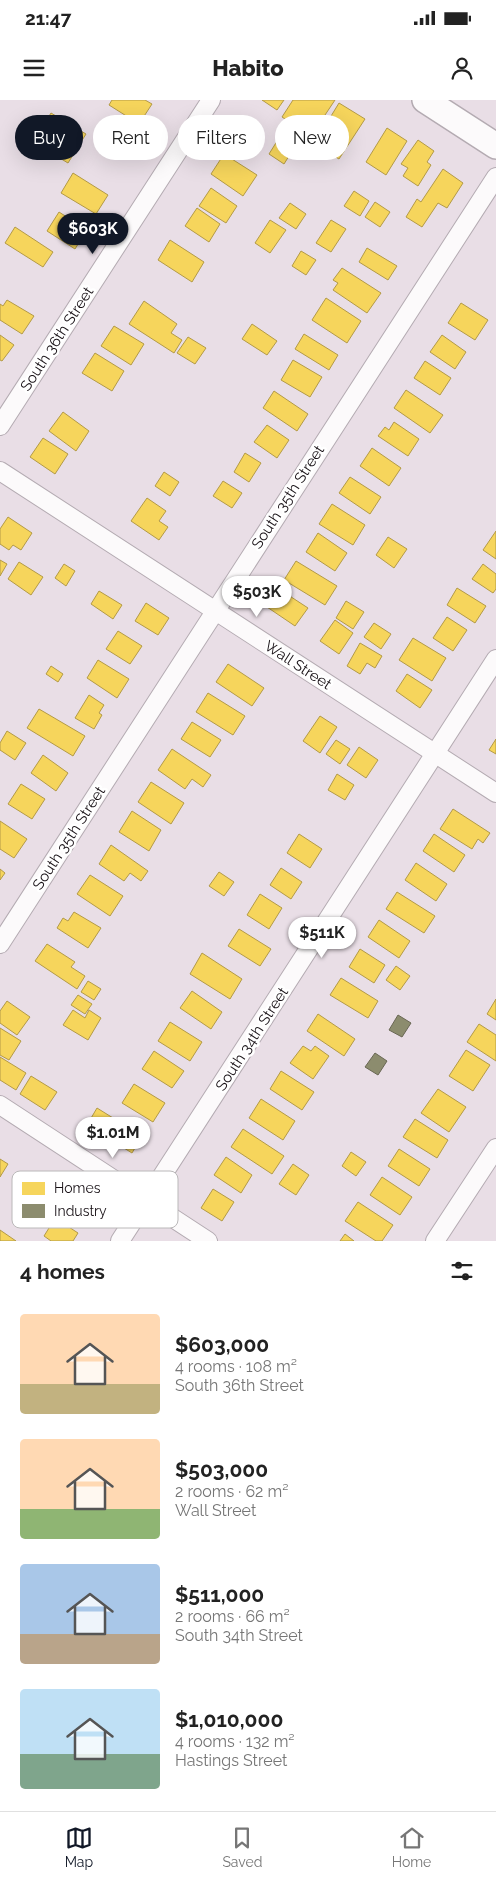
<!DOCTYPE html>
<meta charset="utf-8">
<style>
body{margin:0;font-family:Raleway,sans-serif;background:#f6f6f6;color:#222;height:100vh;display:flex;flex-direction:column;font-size:19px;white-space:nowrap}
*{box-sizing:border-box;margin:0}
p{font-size:16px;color:#767676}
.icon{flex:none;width:28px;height:28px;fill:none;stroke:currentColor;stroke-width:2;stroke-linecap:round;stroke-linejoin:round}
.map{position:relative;height:1141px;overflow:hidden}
.side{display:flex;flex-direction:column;background:#fff;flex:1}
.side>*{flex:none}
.guide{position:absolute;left:15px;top:15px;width:466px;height:45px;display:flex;gap:10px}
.price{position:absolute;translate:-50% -42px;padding:0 11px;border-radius:18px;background:#fff;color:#222;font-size:16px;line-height:32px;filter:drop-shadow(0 1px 2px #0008)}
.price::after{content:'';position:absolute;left:50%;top:30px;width:15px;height:11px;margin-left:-8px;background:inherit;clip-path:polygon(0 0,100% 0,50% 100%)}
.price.on{background:#111827;color:#fff}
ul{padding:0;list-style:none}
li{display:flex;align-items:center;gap:15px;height:125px;padding:0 20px}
li span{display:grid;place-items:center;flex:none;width:140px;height:100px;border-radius:5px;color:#555}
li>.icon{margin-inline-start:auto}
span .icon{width:60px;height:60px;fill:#fffc;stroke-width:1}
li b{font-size:21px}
h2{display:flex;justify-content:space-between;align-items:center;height:60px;padding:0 20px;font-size:21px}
.chip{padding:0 18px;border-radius:22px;background:#fff;box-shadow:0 5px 20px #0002;font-size:18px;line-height:45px}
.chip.on{background:#111827;color:#fff}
.status{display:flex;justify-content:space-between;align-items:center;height:35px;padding:0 25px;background:#fff;direction:ltr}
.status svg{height:14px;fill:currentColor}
header{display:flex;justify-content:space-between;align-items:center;height:65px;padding:0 20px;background:#fff;font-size:22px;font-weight:800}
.dock{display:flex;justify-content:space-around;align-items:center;height:70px;border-top:1px solid #e0e0e0;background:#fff;font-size:14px;color:#767676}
.dock a{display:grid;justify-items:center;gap:2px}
.dock .on{color:#111827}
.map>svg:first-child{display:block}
.homes{fill:#f6d55c;stroke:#b39a47}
.industry{fill:#8c8c6e;stroke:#696754}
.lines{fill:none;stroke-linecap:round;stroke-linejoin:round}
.street-casing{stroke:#b4abb2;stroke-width:20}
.secondary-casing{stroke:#b4abb2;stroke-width:28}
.street{stroke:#fcfafb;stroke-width:18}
.secondary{stroke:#fcfafb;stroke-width:25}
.labels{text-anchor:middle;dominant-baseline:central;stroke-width:5;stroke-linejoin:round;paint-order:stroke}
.street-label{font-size:15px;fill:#181116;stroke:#fff}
.key{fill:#fff;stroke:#bab8b9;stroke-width:1}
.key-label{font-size:14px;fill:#181116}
</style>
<div class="status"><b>21:47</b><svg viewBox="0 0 49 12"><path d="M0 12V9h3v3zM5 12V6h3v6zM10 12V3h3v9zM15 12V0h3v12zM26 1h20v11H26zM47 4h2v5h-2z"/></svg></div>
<header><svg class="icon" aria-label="menu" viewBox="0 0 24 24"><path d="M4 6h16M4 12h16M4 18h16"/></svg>Habito<svg class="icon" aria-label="person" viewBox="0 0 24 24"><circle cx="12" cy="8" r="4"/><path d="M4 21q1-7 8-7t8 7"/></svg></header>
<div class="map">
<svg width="496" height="1141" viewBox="0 0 496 1141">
<rect width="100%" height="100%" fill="#e9dee6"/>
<g class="homes">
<polygon points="112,0 145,0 152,4 139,24 109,5"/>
<polygon points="262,0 284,0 277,10"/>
<polygon points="293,0 335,0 311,36 282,17"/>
<polygon points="339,3 365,19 339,59 324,50 327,45 317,39"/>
<polygon points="51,13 86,34 68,63 33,42"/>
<polygon points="110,17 138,36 126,54 98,36"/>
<polygon points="243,28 259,38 252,47 236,37"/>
<polygon points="387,28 407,41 386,75 366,62"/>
<polygon points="279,38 294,48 284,64 269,54"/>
<polygon points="418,40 434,51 427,62 431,65 418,86 403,76 408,68 401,64"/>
<polygon points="224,54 257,75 243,96 211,74"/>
<polygon points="443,69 463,83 447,108 438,103 422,127 406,117 417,99 421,102"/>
<polygon points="73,73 108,95 96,114 61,93"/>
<polygon points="211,88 237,106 226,123 199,106"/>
<polygon points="354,91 369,101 360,116 344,106"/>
<polygon points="375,102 390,112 380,127 365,117"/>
<polygon points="290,103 306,114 296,129 279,118"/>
<polygon points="197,108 220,124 209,142 185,126"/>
<polygon points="59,112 87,130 75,149 47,131"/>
<polygon points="270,120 286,130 270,153 255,143"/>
<polygon points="331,120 346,129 331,152 316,143"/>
<polygon points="15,127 53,152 43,167 5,143"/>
<polygon points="170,140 204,162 192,182 158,160"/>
<polygon points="367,148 397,166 388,180 359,162"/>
<polygon points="301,151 316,160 306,175 292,166"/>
<polygon points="342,168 381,193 367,213 333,190 338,183 333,180"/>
<polygon points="326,198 361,221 347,243 312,220"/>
<polygon points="7,200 34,216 22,234 0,220 0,204 3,206"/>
<polygon points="144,201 177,224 171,233 182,240 174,253 129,224"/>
<polygon points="461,203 488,220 475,240 448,223"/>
<polygon points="252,224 277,241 267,255 242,239"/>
<polygon points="114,226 144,244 131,265 101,246"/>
<polygon points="304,234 338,255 329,270 295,249"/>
<polygon points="0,235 14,245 2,261 0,260"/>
<polygon points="442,235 466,252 455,269 430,252"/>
<polygon points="188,237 206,248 195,264 177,253"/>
<polygon points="95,253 124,271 112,291 82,273"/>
<polygon points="293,260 322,277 310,297 281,280"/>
<polygon points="425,261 451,278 440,295 414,278"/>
<polygon points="406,290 443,315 430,333 394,308"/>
<polygon points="274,291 308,314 297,331 263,308"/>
<polygon points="63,312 89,331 76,351 49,331"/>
<polygon points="394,322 419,339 408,356 378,336 385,327 389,330"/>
<polygon points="267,325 289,340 277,358 254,342"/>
<polygon points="43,338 68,354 55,374 30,357"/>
<polygon points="372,348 401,368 389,386 360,366"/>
<polygon points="245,353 261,363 249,382 234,372"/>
<polygon points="164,372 179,382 170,396 155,386"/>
<polygon points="350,377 381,397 370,414 339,393"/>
<polygon points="223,381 242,393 232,408 213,396"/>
<polygon points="147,398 166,411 159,421 168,427 159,440 131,421"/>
<polygon points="332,404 365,425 353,445 319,424"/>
<polygon points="8,417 32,433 21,450 13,445 9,450 0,444 0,429"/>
<polygon points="496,431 496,459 483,450"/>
<polygon points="318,433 347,453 335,471 306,452"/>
<polygon points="388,437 407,449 394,468 376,455"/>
<polygon points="0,460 7,464 0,476"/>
<polygon points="296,461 337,486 325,505 284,480"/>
<polygon points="19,462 43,477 31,495 8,479"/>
<polygon points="64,464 75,471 66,486 55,478"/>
<polygon points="483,464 496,474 496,489 493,493 472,479"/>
<polygon points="457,488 486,506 475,523 447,505"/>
<polygon points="279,489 308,508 295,526 267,507"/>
<polygon points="99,491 122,505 113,519 91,504"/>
<polygon points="346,501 364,512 353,529 336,518"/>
<polygon points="146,503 169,518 158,535 135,521"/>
<polygon points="447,517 467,530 453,551 433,538"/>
<polygon points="335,520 353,533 339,554 320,541"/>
<polygon points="374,523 391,534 381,549 364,537"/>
<polygon points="118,531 142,546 130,564 106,549"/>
<polygon points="413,538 446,558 432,581 399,560"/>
<polygon points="360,543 382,556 375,568 367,563 360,574 347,566"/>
<polygon points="98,560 129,579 117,598 87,578"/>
<polygon points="228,564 264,588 252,606 216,582"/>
<polygon points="51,566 63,574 58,582 46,574"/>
<polygon points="407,574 432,590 420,608 396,591"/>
<polygon points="208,593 245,616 233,635 196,612"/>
<polygon points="89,595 104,605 99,613 102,615 94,629 75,618"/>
<polygon points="39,609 85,636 73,656 27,628"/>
<polygon points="320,616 337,627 320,653 303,641"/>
<polygon points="192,622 221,640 210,657 181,639"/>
<polygon points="7,631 26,643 15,660 0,650 0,643"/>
<polygon points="496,639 496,654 489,650"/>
<polygon points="336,640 350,649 340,664 326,654"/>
<polygon points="359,647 378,660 366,678 347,665"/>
<polygon points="172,649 211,675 203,687 192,679 185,689 158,670"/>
<polygon points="43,655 68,673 56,691 31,673"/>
<polygon points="337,674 354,685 345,700 328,690"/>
<polygon points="151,682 184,703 171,724 138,702"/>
<polygon points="21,684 45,699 32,719 8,704"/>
<polygon points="453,709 490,733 483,743 478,739 472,749 440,729"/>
<polygon points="132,711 161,730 149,751 119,732"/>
<polygon points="0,721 27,739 14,758 0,749"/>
<polygon points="299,734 322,749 310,768 287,753"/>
<polygon points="434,734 465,755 454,772 423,751"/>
<polygon points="111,745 148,771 141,781 130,773 124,781 99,764"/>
<polygon points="416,763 447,784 436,801 405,780"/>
<polygon points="281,768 302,782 291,799 270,785"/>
<polygon points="0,769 5,773 0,780"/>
<polygon points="219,772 234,782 224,796 209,786"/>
<polygon points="90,775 123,796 110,816 77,794"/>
<polygon points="397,792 435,816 424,833 386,809"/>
<polygon points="260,794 282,808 269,829 247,815"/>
<polygon points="74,812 101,828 88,848 57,828 63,818 68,821"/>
<polygon points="379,820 410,841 399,858 368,837"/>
<polygon points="239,829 271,849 260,866 228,846"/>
<polygon points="47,844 75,862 71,867 85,876 77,889 35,861"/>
<polygon points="360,849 385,865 374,883 349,867"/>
<polygon points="202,853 242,879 230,899 190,874"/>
<polygon points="396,866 410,876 400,890 386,880"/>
<polygon points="341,878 378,901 368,918 330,895"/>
<polygon points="88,881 101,889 94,900 81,892"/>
<polygon points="192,891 222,912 211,929 180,908"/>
<polygon points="78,895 92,904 85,914 71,905"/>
<polygon points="496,899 496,920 487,914"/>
<polygon points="7,901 30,917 17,935 0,923 0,911"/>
<polygon points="73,910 85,918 89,910 101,918 88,940 63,925"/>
<polygon points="318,914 355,939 344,956 307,931"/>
<polygon points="170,922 202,942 190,961 158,941"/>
<polygon points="479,924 496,935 496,961 467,942"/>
<polygon points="0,928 21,941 9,960 0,955"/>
<polygon points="303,946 311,951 315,946 329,956 313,979 290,963"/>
<polygon points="466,950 490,965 473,991 449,976"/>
<polygon points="154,951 184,971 172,988 142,969"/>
<polygon points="0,957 26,973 16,990 0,980"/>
<polygon points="281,971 314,992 302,1010 270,989"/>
<polygon points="31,976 57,992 45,1010 20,994"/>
<polygon points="134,984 165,1003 153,1022 122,1003"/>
<polygon points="438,989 466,1007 449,1032 421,1013"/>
<polygon points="261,999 295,1021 283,1040 249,1018"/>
<polygon points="97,1008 142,1036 132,1053 87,1025"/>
<polygon points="415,1019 448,1040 437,1058 403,1037"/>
<polygon points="243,1029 284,1056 272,1074 231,1047"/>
<polygon points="399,1049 430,1069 419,1086 388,1066"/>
<polygon points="351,1052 366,1062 356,1076 342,1066"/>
<polygon points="226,1057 252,1075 241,1093 214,1075"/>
<polygon points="0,1059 8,1064 0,1077"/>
<polygon points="293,1064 309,1075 296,1095 279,1084"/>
<polygon points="382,1077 412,1097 400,1115 370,1095"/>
<polygon points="213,1089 234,1102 222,1121 201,1108"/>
<polygon points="358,1102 393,1125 382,1141 376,1141 345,1121"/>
<polygon points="49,1114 78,1133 73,1141 51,1141 44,1136 49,1128 43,1124"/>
<polygon points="0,1130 16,1141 0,1141"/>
<polygon points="345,1134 354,1141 340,1141"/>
</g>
<g class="industry">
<polygon points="398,915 411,923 402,937 389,930"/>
<polygon points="375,953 387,961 378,975 365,967"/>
</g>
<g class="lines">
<defs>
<g id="street">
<polyline points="0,326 211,0"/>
<polyline points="0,371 496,693"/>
<polyline points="0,844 496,77"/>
<polyline points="0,1005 208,1141"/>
<polyline points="120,1141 496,559"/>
<polyline points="435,1141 496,1048"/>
</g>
<polyline id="secondary" points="425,0 496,46"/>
</defs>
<use href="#street" class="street-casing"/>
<use href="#secondary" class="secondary-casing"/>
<use href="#street" class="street"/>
<use href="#secondary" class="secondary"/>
</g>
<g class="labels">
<g class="street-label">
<text transform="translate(57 239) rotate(-57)">South 36th Street</text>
<text transform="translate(288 397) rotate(-57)">South 35th Street</text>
<text transform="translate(298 565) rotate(33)">Wall Street</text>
<text transform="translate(69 738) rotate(-57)">South 35th Street</text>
<text transform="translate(252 939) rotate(-57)">South 34th Street</text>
</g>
</g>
<rect x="12" y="1071" width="166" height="57" rx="8" class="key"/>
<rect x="22" y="1082" width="23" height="13" fill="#f6d55c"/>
<rect x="22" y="1104" width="23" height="14" fill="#8c8c6e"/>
<g class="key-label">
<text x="54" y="1093">Homes</text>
<text x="54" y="1116">Industry</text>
</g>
</svg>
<b class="price on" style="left:93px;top:155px">$603K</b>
<b class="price" style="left:257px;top:518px">$503K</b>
<b class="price" style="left:322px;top:859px">$511K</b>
<b class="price" style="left:113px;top:1059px">$1.01M</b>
<div class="guide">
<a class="chip on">Buy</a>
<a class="chip">Rent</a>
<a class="chip">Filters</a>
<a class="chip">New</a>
</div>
</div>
<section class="side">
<h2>4 homes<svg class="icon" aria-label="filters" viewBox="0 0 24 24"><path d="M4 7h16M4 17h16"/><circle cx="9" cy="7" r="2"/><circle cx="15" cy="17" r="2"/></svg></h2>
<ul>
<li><span style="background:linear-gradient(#ffd9b3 70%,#c2b280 0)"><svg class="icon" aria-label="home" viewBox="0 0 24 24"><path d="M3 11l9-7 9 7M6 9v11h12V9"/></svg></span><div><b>$603,000</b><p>4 rooms · 108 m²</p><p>South 36th Street</p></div></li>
<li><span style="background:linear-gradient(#ffd9b3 70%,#8fb573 0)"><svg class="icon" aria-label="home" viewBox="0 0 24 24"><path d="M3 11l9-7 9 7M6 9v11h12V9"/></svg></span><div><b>$503,000</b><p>2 rooms · 62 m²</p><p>Wall Street</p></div></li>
<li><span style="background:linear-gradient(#a9c7e8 70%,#b9a48a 0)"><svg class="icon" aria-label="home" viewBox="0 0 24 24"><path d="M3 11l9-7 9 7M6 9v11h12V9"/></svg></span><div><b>$511,000</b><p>2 rooms · 66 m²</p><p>South 34th Street</p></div></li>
<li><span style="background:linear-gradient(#bfe0f5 65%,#7fa58c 0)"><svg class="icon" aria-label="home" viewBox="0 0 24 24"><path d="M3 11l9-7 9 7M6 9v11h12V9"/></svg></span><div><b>$1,010,000</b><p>4 rooms · 132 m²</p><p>Hastings Street</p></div></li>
</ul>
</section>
<nav class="dock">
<a class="on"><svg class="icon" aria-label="map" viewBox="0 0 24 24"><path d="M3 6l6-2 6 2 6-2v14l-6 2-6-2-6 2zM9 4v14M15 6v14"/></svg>Map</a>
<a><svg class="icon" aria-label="saved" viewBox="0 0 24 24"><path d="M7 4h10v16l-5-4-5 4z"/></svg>Saved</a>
<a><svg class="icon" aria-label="home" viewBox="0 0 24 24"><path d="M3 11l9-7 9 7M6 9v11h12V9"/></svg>Home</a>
</nav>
